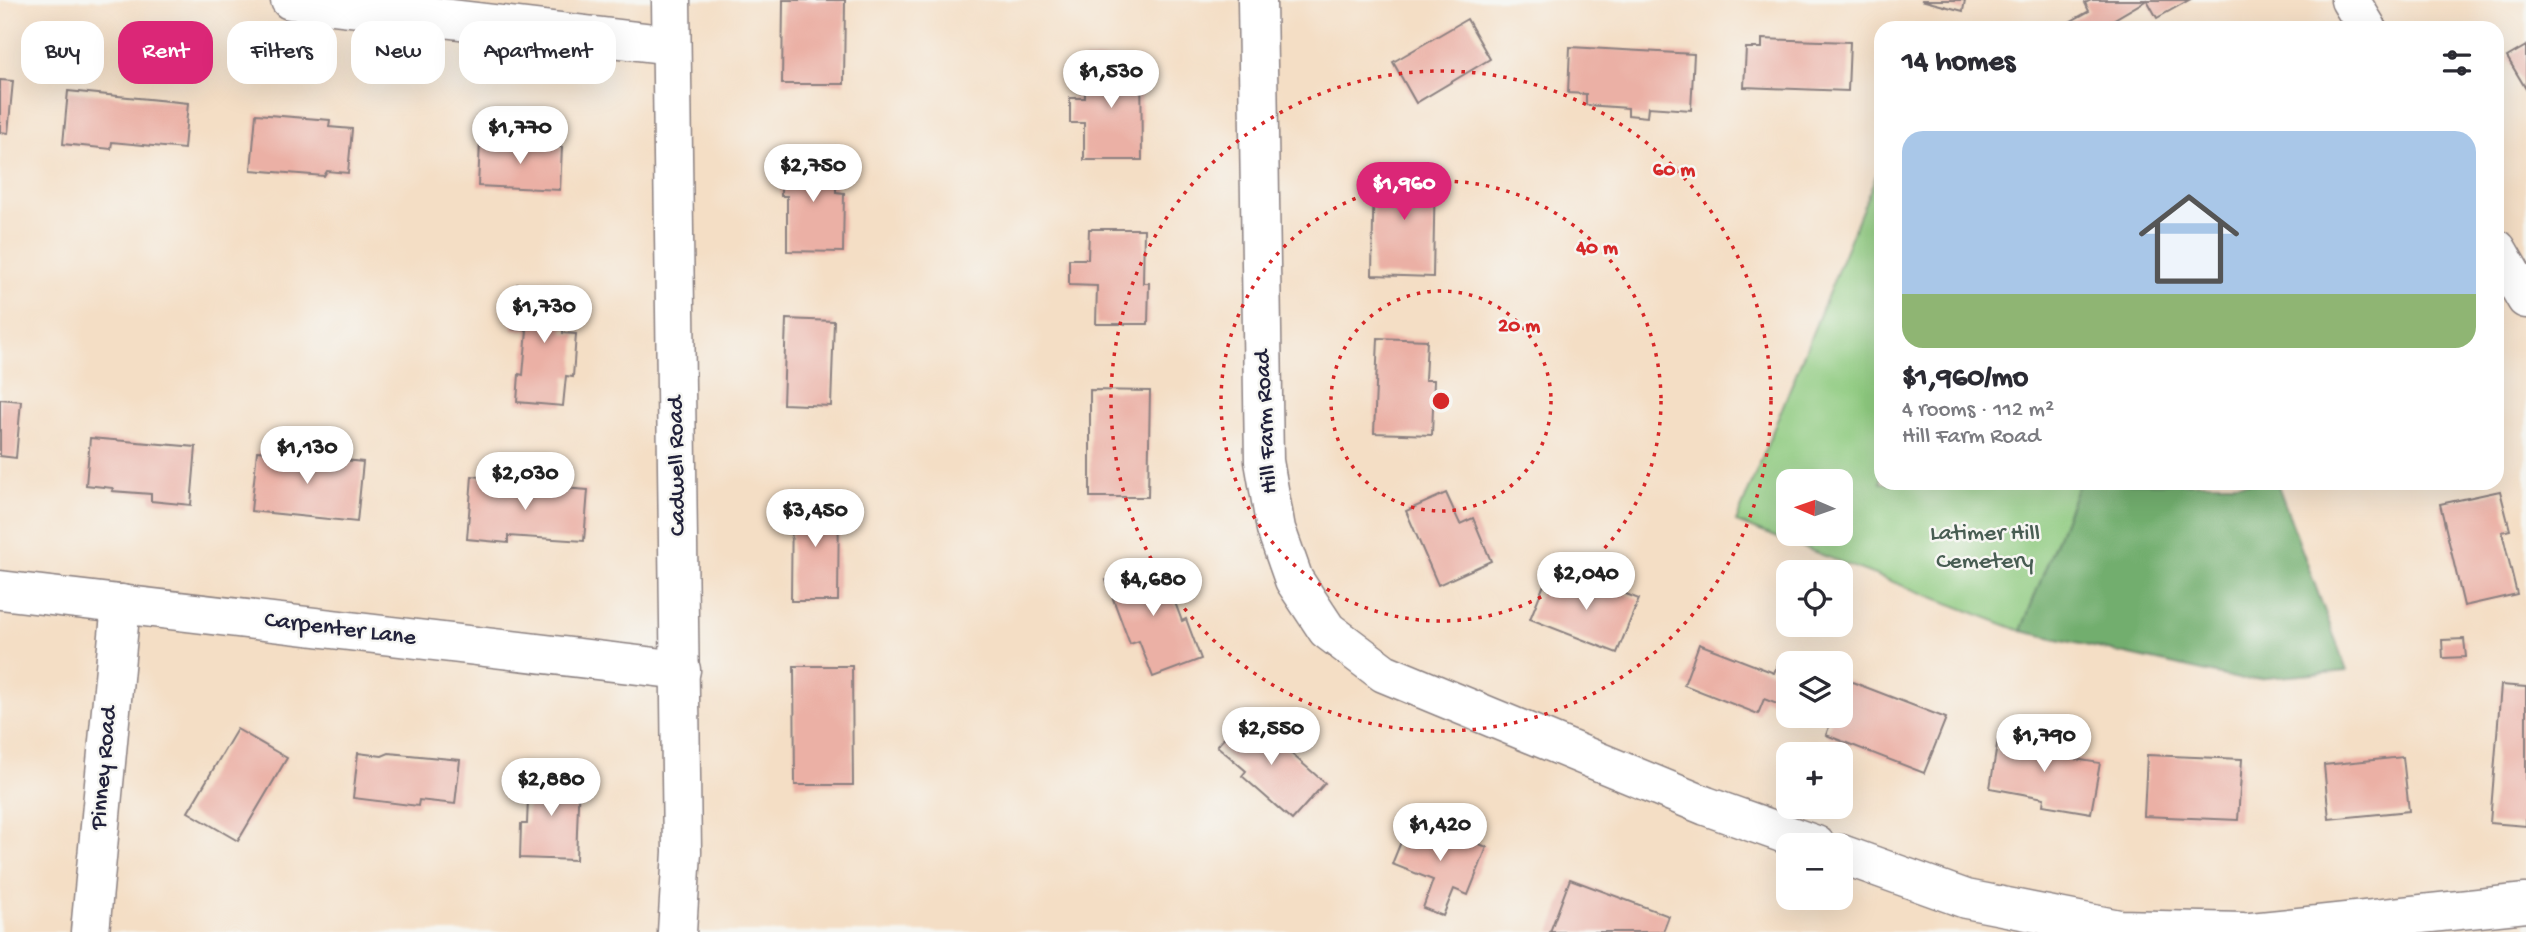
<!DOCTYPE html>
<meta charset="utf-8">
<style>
body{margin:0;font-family:"Gochi Hand",sans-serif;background:#f7f7f7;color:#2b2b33;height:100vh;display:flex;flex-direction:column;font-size:26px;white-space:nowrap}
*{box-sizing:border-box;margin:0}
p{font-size:23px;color:#7c7c81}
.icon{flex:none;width:38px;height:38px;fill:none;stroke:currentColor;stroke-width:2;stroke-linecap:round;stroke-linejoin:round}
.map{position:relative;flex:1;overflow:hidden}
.details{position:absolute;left:1874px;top:21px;width:630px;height:469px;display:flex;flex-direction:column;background:#fff;border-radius:21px;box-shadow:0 7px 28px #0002}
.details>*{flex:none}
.hud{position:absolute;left:21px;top:21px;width:665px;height:63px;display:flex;gap:14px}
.needle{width:46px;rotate:272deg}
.tools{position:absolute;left:1776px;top:469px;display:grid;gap:14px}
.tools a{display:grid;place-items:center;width:77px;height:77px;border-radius:14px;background:#fff;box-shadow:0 7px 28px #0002;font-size:35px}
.price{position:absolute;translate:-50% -60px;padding:0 16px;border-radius:24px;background:#fff;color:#222;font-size:23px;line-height:46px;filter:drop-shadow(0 2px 4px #0008)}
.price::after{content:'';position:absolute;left:50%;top:42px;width:21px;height:16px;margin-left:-10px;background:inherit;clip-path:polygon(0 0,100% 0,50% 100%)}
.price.active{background:#db2777;color:#fff}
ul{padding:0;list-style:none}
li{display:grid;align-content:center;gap:14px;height:371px;padding:0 28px}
li span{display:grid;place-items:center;height:217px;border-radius:21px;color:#555}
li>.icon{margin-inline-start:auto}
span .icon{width:126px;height:126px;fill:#fffc;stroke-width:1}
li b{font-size:30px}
h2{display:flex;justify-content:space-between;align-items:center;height:84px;padding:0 28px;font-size:30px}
.chip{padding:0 24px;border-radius:21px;background:#fff;box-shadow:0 7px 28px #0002;font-size:24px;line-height:63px}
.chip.active{background:#db2777;color:#fff}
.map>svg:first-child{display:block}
.green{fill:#8eca7f;stroke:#58765d;stroke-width:2;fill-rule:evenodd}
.forest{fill:#72ae6e;stroke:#4a6854;stroke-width:2}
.building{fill:#ebb0a5}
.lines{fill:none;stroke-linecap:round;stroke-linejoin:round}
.minor-casing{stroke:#8b8080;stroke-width:41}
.minor{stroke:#fff;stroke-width:38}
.ring{fill:none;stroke:#d62828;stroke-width:3.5;stroke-dasharray:3.5 7}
.labels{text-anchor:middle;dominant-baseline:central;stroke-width:5;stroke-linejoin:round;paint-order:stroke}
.street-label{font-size:24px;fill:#22223b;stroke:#f6f6f2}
.park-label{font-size:24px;fill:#485d53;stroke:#f6f6f2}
.centre{fill:#d62828;stroke:#f6f6f2;stroke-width:3.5}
.ring-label{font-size:21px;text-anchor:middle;font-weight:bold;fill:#d62828;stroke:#f6f6f2;stroke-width:5;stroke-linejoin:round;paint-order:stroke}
</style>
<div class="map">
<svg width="2526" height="932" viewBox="0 0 2526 932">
<rect width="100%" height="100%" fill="#f6f6f2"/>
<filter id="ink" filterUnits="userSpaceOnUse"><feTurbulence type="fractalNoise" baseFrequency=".0143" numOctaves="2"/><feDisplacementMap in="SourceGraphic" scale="14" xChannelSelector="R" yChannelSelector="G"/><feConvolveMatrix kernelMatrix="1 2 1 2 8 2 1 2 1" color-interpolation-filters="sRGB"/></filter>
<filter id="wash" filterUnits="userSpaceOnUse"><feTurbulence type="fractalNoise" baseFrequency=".00686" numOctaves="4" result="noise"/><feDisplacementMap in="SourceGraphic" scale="28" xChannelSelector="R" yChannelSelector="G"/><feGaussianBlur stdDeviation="1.57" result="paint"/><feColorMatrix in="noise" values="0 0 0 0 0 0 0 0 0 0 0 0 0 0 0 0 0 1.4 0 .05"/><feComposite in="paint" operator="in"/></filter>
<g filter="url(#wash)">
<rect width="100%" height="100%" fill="#f4dec5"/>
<path class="green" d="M1881,163V483H2079L2021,631L1736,522ZM1788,481H1841V534H1788Z"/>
<polygon class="forest" points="2079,483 2277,483 2347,671 2243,680 2021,631"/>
<g id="blocks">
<g class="building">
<polygon points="783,0 845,0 844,84 782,84"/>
<polygon points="1921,0 1965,0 1963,11"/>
<polygon points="2091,0 2189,0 2157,18 2147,0 2099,28 2068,28 2066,24 2089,11 2085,3"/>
<polygon points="1467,19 1490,59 1416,103 1393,62"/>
<polygon points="1762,39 1850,42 1848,91 1744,87 1746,48 1762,48"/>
<polygon points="2526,46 2526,89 2507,57"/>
<polygon points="1570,47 1694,54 1691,110 1648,107 1647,117 1628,115 1628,108 1586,105 1586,94 1568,93"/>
<polygon points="1141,58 1142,160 1084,160 1084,123 1070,123 1070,98 1085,98 1084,59"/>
<polygon points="0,80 13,81 8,133 0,132"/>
<polygon points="68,91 188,103 184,149 112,142 111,149 63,144"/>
<polygon points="256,114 330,120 329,127 352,129 348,173 327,171 324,176 251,170"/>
<polygon points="480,142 562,147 560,190 478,186"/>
<polygon points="781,157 836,157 836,192 844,193 843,252 787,251 787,196 781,196"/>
<polygon points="1374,167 1435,168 1433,277 1372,275"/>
<polygon points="1089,229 1144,229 1143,283 1149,283 1148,324 1096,324 1097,286 1069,285 1069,259 1088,259"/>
<polygon points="517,284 566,288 563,333 576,334 573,377 566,376 563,406 517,402 519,374 523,375 527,330 513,329"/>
<polygon points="786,319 834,321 831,406 783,404"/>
<polygon points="1378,338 1427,340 1425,380 1434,380 1432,435 1374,433"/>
<polygon points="1090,390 1150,391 1148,497 1090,497"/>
<polygon points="0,399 21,401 16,458 0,456"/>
<polygon points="90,438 196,447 191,505 151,501 151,494 112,491 113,488 86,485"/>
<polygon points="257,451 363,462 357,522 251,511"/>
<polygon points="472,476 510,480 510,484 588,490 584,541 508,536 508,543 467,539"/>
<polygon points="2500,491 2510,530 2502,532 2517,594 2464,606 2440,504"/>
<polygon points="1446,493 1460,524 1473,518 1491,561 1438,585 1406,511"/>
<polygon points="792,496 839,497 838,601 791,601"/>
<polygon points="1159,560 1182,621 1186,619 1201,659 1153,677 1139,641 1130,644 1106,580"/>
<polygon points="1547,577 1585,592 1590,580 1639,599 1617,653 1530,619"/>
<polygon points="2464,639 2466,657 2443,658 2442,640"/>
<polygon points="1699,644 1774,673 1780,659 1788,663 1788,708 1764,699 1758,714 1684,685"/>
<polygon points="794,666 852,666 853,785 795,785"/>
<polygon points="1847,680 1946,718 1924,773 1826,735 1833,716 1841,716 1841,696"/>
<polygon points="2501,685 2526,687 2526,826 2490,823"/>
<polygon points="1246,714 1325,783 1292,820 1242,776 1246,771 1217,746"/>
<polygon points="237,729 287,758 238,841 188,812"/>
<polygon points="1999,733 2058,744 2055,756 2100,763 2091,813 2043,805 2044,798 1990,788"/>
<polygon points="358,753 382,756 389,753 460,760 455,804 419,800 418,806 353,798"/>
<polygon points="2147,755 2242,759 2238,820 2144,816"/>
<polygon points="2403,757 2409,811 2329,819 2324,765"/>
<polygon points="529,774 579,776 576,860 520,858 521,824 527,824"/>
<polygon points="1409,822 1447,836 1448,832 1487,847 1468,895 1454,889 1443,916 1423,908 1433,880 1392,864"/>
<polygon points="1570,879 1669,916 1663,932 1550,932"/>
</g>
</g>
</g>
<g filter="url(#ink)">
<use href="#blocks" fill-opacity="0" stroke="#8b8080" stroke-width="2"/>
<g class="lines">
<defs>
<g id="minor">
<polyline points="290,0 671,45"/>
<polyline points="671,0 682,852 677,932"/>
<polyline points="1257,0 1264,461 1276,529 1294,580 1327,630 1384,673 1706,806 1816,845"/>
<polyline points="2350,0 2367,28"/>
<polyline points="2497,249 2526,299"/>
<polyline points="0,590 681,670"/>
<polyline points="1841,854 1966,899 2119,929 2243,932"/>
<polyline points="90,932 121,604"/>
<polyline points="2251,932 2526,903"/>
</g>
</defs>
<use href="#minor" class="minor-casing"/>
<use href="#minor" class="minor"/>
</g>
</g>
<g class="ring">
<circle cx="1441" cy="401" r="110"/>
<circle cx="1441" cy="401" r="220"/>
<circle cx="1441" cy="401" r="330"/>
</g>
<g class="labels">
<g class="street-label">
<text transform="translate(1267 422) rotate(-93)">Hill Farm Road</text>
<text transform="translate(678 466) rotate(-91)">Cadwell Road</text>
<text transform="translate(340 630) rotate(7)">Carpenter Lane</text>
<text transform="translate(105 768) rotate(-85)">Pinney Road</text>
</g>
<g class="park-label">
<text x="1985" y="534">Latimer Hill<tspan x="1985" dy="28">Cemetery</tspan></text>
</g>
</g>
<circle cx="1441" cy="401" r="10" class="centre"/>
<g class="ring-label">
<text x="1674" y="175">60 m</text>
<text x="1597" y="253">40 m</text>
<text x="1519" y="331">20 m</text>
</g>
</svg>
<div class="tools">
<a><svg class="needle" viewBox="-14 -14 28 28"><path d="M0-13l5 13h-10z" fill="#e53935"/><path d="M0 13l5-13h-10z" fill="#7c7c81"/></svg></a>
<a><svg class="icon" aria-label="locate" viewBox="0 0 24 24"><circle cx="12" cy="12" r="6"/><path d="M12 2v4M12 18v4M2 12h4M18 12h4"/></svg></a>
<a><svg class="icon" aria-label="layers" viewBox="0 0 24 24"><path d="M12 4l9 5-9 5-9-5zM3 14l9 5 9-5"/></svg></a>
<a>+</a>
<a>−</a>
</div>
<b class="price" style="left:1111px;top:110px">$1,530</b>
<b class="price" style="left:520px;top:166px">$1,770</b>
<b class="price" style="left:813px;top:204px">$2,750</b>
<b class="price active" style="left:1404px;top:222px">$1,960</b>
<b class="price" style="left:544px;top:345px">$1,730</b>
<b class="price" style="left:307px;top:486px">$1,130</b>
<b class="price" style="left:525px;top:512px">$2,030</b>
<b class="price" style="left:815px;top:549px">$3,450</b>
<b class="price" style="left:1586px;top:612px">$2,040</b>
<b class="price" style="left:1153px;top:618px">$4,680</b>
<b class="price" style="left:1271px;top:767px">$2,550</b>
<b class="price" style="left:2044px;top:774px">$1,790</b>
<b class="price" style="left:551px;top:818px">$2,880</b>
<b class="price" style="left:1440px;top:863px">$1,420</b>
<div class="hud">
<a class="chip">Buy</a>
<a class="chip active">Rent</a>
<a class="chip">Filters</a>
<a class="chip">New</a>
<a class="chip">Apartment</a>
</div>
<section class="details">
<h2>14 homes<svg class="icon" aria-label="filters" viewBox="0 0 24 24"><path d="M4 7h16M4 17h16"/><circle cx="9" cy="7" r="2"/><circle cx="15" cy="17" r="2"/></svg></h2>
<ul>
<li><span style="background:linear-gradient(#a9c7e8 75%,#8fb573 0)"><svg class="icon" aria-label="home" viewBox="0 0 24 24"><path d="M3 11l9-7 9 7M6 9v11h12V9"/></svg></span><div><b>$1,960/mo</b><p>4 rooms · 112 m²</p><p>Hill Farm Road</p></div></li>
</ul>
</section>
</div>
